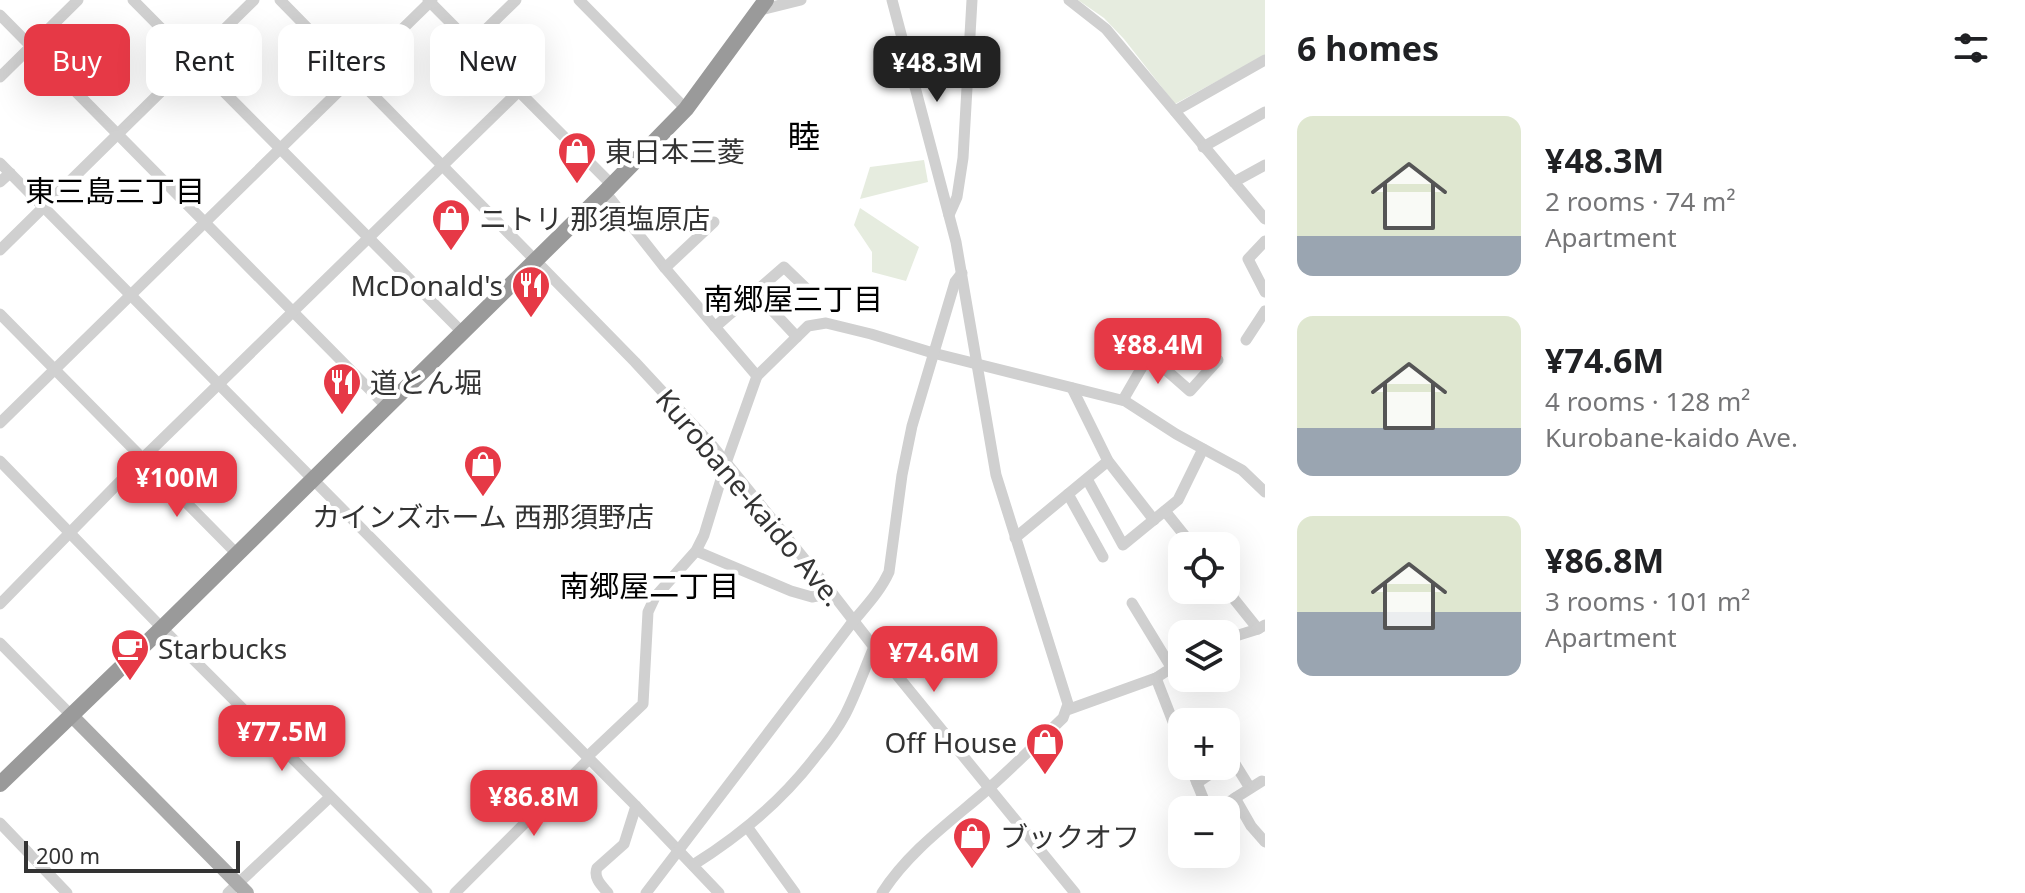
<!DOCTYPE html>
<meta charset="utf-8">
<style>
body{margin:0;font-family:"Noto Sans","Noto Sans JP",sans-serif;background:#f6f6f6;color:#202124;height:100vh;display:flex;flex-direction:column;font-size:30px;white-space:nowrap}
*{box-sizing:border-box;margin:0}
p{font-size:26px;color:#757577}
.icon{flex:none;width:44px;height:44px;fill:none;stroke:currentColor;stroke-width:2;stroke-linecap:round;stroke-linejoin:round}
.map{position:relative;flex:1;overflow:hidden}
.details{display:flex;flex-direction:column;background:#fff;width:760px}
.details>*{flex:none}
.banner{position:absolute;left:24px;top:24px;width:760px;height:72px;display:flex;gap:16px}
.fabs{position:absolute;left:1168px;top:532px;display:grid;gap:16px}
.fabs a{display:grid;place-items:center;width:72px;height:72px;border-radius:16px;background:#fff;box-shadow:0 8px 32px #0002;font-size:40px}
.scale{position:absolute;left:24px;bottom:20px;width:216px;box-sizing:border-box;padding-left:8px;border:4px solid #333;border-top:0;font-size:22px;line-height:28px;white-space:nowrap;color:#333;-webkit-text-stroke:6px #fff;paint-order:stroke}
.price{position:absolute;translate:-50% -68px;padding:0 18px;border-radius:16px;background:#e63946;color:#fff;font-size:26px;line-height:52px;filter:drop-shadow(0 2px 4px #0008)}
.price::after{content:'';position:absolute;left:50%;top:48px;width:24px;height:18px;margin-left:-12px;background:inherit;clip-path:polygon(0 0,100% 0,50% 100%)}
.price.current{background:#222;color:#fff}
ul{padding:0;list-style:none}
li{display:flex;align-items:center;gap:24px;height:200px;padding:0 32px}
li span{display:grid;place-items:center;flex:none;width:224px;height:160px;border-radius:16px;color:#555}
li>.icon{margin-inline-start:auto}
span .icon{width:96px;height:96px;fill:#fffc;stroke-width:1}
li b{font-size:34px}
h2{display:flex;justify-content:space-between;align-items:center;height:96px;padding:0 32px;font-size:34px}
.chip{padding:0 28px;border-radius:16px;background:#fff;box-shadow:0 8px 32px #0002;font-size:28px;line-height:72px}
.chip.current{background:#e63946;color:#fff}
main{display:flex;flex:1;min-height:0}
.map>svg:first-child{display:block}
.green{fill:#e6ecdf}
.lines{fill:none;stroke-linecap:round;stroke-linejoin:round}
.minor{stroke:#d0d0d0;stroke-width:11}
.major{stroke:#ababab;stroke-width:14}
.highway{stroke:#9a9a9a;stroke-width:16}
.labels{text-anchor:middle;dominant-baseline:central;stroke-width:8;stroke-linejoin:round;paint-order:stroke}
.poi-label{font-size:28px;fill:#333;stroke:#fff;text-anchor:start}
.street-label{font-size:28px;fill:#333;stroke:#fff}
.neighbourhood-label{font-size:30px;fill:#000;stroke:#fff}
.quarter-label{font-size:32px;fill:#000;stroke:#fff}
</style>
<main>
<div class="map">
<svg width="1265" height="893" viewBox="0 0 1265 893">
<rect width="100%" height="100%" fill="#fff"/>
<g class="green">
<polygon points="1078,0 1265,0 1265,55 1175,104 1124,39 1104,18"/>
<polygon points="924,160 928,182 860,199 870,167"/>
<polygon points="860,208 919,247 906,281 872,272 872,252 854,225"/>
</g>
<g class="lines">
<g class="minor">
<polyline points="133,0 462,332"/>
<polyline points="280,0 635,362 711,444 832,593 874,647 1075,893"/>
<polyline points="428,0 612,185"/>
<polyline points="579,0 686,109"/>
<polyline points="1069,0 1106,29 1265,219"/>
<polyline points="760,10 801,0"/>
<polyline points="0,15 387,407"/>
<polyline points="472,43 516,0"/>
<polyline points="0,77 78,0"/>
<polyline points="1175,111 1265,60"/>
<polyline points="1203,147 1265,112"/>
<polyline points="0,163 636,806 719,893"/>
<polyline points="0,182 10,173"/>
<polyline points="1234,182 1265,165"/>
<polyline points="605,192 665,268 757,376"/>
<polyline points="949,215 957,197 963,158 972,0"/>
<polyline points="1265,241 1248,259 1265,292"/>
<polyline points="0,250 254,0"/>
<polyline points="665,268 714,222"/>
<polyline points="755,292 797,337"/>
<polyline points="0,314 237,554"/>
<polyline points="715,327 784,267 814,296"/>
<polyline points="1246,340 1265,311"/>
<polyline points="1072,388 1108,461 1154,520"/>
<polyline points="1123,400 1149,355 1180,324 1218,360 1190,391 1149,355"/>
<polyline points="0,423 432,0"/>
<polyline points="0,461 162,628 427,893"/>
<polyline points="1087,479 1123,545 1178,500 1203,449"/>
<polyline points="1068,494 1103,557"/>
<polyline points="1165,511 1193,546"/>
<polyline points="1015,538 1108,461"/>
<polyline points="696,551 791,591 812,597 832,593"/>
<polyline points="1226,589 1258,629"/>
<polyline points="1132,603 1171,667"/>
<polyline points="0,604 142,459 518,92"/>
<polyline points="1226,639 1258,629 1265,625"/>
<polyline points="0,643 71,715"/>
<polyline points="1156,678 1182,745"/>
<polyline points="1067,710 1156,678 1182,661"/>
<polyline points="587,757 643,704 648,612 655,597 696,551 704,535 726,463 757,376 808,326 826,323 871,334 933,353 1125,401 1176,434 1242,470 1265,492"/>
<polyline points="1226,763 1232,759 1250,788"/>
<polyline points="1190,766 1208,810"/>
<polyline points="1197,783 1222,766"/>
<polyline points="1235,798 1262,781"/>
<polyline points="1217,810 1235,798 1251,826 1265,842"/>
<polyline points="0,823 67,893"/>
<polyline points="748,828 795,893"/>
<path d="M693,865C741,835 782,801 816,756C827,743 837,730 845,715C856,694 864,670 874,647"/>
<polyline points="228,893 330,797"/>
<polyline points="455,893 589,759"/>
<path d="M608,893C602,886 593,878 597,868L624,844L636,806"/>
<path d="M646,893L848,628C862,610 879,594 889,572L902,475L912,426L955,282L962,273"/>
<path d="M882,893C909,851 950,822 987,790C1013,767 1038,742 1063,718L1068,704L996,475L956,242L892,0"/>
</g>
<polyline class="major" points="71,715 247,893"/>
<polyline class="highway" points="0,784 162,628 605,192 686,109 766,0"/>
</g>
<defs>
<symbol id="shop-pin" viewBox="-11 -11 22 30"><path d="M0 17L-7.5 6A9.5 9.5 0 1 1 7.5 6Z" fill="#e63946" stroke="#fff"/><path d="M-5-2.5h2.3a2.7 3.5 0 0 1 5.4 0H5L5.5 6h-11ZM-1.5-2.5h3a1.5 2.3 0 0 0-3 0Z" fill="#fff"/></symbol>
<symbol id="restaurant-pin" viewBox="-11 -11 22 30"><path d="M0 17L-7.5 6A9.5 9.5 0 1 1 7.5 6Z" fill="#e63946" stroke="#fff"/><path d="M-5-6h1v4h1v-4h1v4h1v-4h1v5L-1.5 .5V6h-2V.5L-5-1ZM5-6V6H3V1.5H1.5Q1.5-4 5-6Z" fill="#fff"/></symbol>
<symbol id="cafe-pin" viewBox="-11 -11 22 30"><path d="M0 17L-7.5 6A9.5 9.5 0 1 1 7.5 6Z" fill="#e63946" stroke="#fff"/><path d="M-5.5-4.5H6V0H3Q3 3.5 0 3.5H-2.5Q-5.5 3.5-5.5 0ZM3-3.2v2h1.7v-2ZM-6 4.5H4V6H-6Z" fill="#fff"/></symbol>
</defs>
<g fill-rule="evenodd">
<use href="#shop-pin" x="555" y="129" width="44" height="60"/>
<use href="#shop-pin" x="429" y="196" width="44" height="60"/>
<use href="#restaurant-pin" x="509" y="263" width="44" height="60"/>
<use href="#restaurant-pin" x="320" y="360" width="44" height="60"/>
<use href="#shop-pin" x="461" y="442" width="44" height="60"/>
<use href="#cafe-pin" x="108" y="626" width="44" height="60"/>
<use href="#shop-pin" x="1023" y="720" width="44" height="60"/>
<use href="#shop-pin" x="950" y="814" width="44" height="60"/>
</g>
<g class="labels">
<g class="poi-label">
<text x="605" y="151">東日本三菱</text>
<text x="479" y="218">ニトリ 那須塩原店</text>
<text x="503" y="285" text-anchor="end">McDonald's</text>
<text x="370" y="382">道とん堀</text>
<text x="483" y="516" text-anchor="middle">カインズホーム 西那須野店</text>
<text x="158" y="648">Starbucks</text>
<text x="1017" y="742" text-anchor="end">Off House</text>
<text x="1000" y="836">ブックオフ</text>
</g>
<g class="street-label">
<text transform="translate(750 497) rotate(50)">Kurobane-kaido Ave.</text>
</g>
<g class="neighbourhood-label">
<text x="115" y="190">東三島三丁目</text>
<text x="793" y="298">南郷屋三丁目</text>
<text x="649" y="585">南郷屋二丁目</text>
</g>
<g class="quarter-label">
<text x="804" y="135">睦</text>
</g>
</g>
</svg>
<div class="fabs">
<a><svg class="icon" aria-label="locate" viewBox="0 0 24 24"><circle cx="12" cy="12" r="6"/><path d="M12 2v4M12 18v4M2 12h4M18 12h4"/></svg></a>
<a><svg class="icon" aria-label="layers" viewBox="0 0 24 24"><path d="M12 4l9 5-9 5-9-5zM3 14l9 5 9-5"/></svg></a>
<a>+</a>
<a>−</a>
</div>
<div class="scale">200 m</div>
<b class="price current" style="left:937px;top:104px">¥48.3M</b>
<b class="price" style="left:1158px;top:386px">¥88.4M</b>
<b class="price" style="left:177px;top:519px">¥100M</b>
<b class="price" style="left:934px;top:694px">¥74.6M</b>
<b class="price" style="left:282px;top:773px">¥77.5M</b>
<b class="price" style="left:534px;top:838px">¥86.8M</b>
<div class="banner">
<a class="chip current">Buy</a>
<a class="chip">Rent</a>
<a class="chip">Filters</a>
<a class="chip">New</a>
</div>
</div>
<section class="details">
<h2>6 homes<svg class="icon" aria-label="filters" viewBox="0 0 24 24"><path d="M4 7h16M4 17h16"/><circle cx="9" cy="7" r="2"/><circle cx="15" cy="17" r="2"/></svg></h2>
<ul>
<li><span style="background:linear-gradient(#dfe7d0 75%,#9aa5b1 0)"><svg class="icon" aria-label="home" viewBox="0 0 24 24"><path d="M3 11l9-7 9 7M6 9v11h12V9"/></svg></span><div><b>¥48.3M</b><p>2 rooms · 74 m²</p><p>Apartment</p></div></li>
<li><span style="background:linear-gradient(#dfe7d0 70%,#9aa5b1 0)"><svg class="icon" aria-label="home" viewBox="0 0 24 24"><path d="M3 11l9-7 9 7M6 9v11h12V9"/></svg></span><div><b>¥74.6M</b><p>4 rooms · 128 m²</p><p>Kurobane-kaido Ave.</p></div></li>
<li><span style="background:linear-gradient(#dfe7d0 60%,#9aa5b1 0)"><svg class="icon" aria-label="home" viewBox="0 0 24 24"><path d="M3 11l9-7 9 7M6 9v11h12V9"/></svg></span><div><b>¥86.8M</b><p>3 rooms · 101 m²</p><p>Apartment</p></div></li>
</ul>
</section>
</main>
